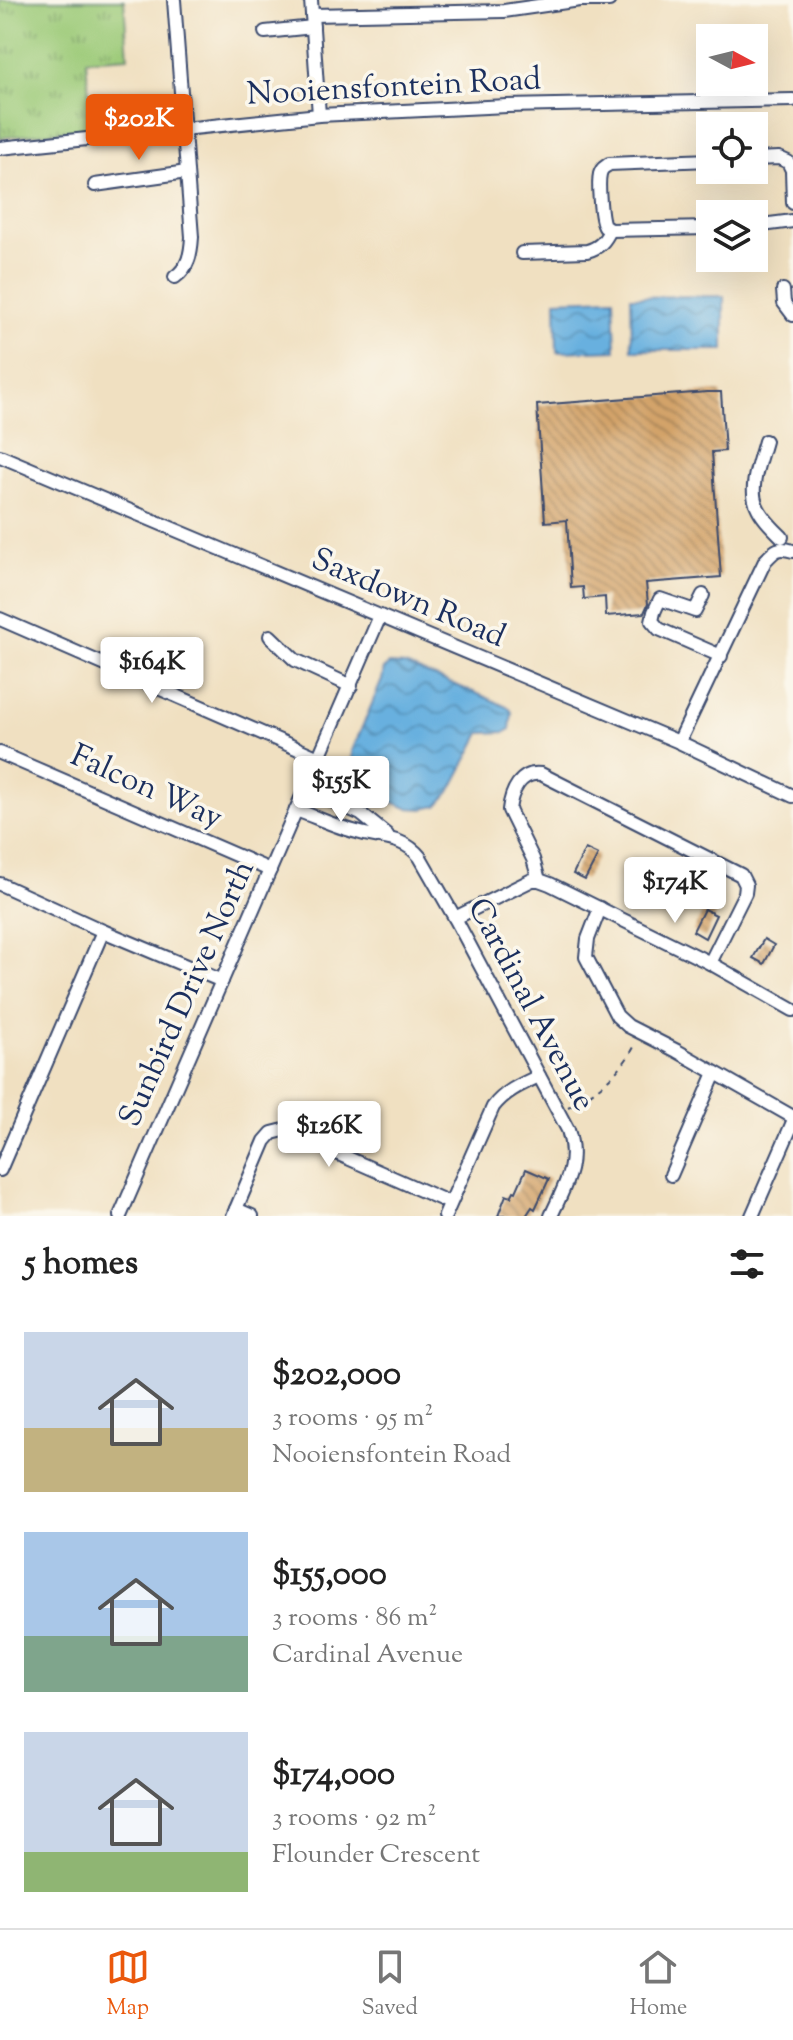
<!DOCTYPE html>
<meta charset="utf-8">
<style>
body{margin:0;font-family:"Sorts Mill Goudy",serif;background:#f2f2f2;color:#222;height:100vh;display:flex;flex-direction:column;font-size:30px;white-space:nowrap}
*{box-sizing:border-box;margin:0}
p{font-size:26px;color:#767676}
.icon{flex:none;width:44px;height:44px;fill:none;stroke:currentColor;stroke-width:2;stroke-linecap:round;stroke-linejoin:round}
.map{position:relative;height:1216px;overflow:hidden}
.drawer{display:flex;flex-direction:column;background:#fff;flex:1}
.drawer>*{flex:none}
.needle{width:52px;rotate:97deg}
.controls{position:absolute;left:696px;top:24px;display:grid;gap:16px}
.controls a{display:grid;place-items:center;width:72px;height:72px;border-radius:0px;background:#fff;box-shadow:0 8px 32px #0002;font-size:40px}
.price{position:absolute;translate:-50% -68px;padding:0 18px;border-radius:8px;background:#fff;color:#222;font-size:26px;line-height:52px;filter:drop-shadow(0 2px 4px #0008)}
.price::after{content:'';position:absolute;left:50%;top:48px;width:24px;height:18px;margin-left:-12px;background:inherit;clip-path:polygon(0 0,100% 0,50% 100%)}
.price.active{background:#ea580c;color:#fff}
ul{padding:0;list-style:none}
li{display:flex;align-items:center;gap:24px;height:200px;padding:0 24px}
li span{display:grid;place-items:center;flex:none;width:224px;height:160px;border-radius:0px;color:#555}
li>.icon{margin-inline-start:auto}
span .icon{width:96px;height:96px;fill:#fffc;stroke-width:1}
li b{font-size:34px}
h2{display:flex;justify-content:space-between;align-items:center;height:96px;padding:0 24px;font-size:34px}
.menu{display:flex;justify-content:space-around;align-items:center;height:112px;border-top:2px solid #e0e0e0;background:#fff;font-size:22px;color:#767676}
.menu a{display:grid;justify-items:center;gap:4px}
.menu .active{color:#ea580c}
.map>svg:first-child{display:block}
.grass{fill:url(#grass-tufts);stroke:#5c7c6b;stroke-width:2}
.water{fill:url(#water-waves);stroke:#41709e;stroke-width:2}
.building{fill:url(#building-back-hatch)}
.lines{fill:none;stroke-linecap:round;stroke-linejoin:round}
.minor-casing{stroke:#3b4a6d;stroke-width:16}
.path{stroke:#3b4a6d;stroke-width:2;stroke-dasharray:6 6;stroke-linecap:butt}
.minor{stroke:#fff;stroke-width:12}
.labels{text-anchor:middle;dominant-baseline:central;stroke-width:7;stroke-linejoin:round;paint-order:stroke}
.street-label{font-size:32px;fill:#1b2f5e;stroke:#fbf7ec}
</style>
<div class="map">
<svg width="793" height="1216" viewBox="0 0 793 1216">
<defs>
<pattern id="grass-tufts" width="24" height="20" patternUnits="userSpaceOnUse" patternTransform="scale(2)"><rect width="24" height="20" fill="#9cca78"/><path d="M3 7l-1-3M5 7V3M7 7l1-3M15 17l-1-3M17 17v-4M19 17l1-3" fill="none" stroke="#7ea466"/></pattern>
<pattern id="water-waves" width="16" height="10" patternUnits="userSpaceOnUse" patternTransform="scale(2)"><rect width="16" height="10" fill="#67b0df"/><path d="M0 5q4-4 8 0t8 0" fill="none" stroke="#5490b8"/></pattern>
<pattern id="building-back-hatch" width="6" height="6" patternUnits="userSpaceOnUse" patternTransform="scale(2)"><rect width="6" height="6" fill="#d3a369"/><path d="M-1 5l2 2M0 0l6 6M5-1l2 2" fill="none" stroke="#aa855a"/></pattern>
</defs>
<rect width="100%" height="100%" fill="#fbf7ec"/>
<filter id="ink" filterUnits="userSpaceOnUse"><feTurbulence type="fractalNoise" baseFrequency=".0125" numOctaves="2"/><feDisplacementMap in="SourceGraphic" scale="16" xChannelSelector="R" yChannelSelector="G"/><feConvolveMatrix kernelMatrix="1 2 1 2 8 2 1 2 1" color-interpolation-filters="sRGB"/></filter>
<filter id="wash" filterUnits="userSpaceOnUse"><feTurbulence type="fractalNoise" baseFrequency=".006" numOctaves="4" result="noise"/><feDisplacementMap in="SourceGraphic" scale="32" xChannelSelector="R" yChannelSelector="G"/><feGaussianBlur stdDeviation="1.8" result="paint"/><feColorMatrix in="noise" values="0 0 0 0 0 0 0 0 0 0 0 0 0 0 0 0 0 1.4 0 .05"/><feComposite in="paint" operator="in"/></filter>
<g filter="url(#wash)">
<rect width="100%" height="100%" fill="#f0e0c1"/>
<polygon class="grass" points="0,0 124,0 128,57 86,60 92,128 0,138"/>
<g class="water">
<polygon points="724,296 724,350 632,350 631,297"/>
<polygon points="614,298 616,350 557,352 556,300"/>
<polygon points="389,664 405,665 423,672 483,696 509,708 512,712 510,729 506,732 481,733 450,792 437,806 423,809 407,808 390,801 363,786 353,769 352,751 382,680 384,668"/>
</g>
<g id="blocks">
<g class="building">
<polygon points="707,392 721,392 725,451 712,452 721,577 646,583 648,604 644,613 606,616 605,597 584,599 583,587 571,588 567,520 545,522 537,405"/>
<polygon points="585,849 598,855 585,880 573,874"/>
<polygon points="704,909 716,915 705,938 693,931"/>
<polygon points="764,939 774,945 764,964 753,958"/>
<polygon points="526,1169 549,1179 535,1209 532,1207 526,1216 498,1216 506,1195 511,1197 514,1191 516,1192"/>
</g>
</g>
</g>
<g filter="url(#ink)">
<use href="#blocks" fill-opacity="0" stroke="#3b4a6d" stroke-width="2"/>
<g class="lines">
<defs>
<g id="minor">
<path d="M174,0L192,237C191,253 189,267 175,277"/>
<polyline points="311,0 319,115"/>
<polyline points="312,15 504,11 580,0 609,0"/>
<polyline points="265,32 313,27"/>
<polyline points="0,148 319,115 507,106 793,100"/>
<polyline points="754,159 779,158 788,162 792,170 793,203"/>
<path d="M710,160L609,164C604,168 602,167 600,174C598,182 600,220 605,227C606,228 609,229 610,230L710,228"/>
<polyline points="95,185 187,172"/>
<polyline points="754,226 793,221"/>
<path d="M522,253L587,251C599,248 605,241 610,230"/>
<polyline points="783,290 784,303 793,315"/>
<path d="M765,441C760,460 748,488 757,506C762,518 773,528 782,537"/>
<polyline points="0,456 679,742 793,796"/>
<polyline points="703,595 695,611 660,599 654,612 652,621 659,629 721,656"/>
<polyline points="0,619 319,758"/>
<polyline points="270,636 295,660 351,686"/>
<path d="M679,742L765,561C775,550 778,546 793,551"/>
<polyline points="0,753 270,870"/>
<polyline points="306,789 361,814 387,835"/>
<path d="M296,810C316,817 336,827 357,832C380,839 403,836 420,857L455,918L568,1130C579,1164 565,1185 551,1216"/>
<path d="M539,880L533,859L509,810C511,792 520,771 541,774L741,875L746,885L745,893L710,963"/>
<polyline points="0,884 103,931 222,981"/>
<polyline points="600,908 588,939 586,957 617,1016 628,1026 677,1051 793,1117"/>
<polyline points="455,918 532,880 539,880 550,884 710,963 793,1010"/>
<polyline points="0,1170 103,931"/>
<polyline points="671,1175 715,1073"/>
<polyline points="236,1209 252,1216"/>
<polyline points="120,1216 380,616"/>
<polyline points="233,1216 265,1141 272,1133 284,1130 450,1203"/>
<path d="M445,1216L493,1107C505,1091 522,1084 539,1076"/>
<polyline points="752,1216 793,1122"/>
</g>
</defs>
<use href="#minor" class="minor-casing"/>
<path class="path" d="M568,1107C595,1093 621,1073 635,1045"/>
<use href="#minor" class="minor"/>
</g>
</g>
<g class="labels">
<g class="street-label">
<text transform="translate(394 88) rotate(-3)">Nooiensfontein Road</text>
<text transform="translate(408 599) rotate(23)">Saxdown Road</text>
<text transform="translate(146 788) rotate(24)">Falcon Way</text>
<text transform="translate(188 994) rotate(-66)">Sunbird Drive North</text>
<text transform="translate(530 1005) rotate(62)">Cardinal Avenue</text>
</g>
</g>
</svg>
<div class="controls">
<a><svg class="needle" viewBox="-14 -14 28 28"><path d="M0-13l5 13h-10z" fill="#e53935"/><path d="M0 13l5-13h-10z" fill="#767676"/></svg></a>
<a><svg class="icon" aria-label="locate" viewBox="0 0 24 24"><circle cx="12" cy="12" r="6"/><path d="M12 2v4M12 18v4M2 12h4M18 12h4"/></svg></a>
<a><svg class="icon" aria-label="layers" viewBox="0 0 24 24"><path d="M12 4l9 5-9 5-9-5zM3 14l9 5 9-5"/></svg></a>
</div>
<b class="price active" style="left:139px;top:162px">$202K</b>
<b class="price" style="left:152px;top:705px">$164K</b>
<b class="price" style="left:341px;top:824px">$155K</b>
<b class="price" style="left:675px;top:925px">$174K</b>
<b class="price" style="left:329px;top:1169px">$126K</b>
</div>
<section class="drawer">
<h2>5 homes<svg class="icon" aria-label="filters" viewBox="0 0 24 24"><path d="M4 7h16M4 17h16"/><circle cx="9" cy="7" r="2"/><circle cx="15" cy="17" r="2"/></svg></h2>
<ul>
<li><span style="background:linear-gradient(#c9d6e8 60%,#c2b280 0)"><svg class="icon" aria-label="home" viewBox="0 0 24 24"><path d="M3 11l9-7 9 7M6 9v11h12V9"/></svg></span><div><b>$202,000</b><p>3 rooms · 95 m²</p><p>Nooiensfontein Road</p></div></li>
<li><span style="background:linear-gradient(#a9c7e8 65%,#7fa58c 0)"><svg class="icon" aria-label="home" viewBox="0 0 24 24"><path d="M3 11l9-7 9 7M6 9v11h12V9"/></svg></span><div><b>$155,000</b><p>3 rooms · 86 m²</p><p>Cardinal Avenue</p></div></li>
<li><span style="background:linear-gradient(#c9d6e8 75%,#8fb573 0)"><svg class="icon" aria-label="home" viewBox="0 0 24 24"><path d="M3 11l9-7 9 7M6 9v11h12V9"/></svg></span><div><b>$174,000</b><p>3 rooms · 92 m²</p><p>Flounder Crescent</p></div></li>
</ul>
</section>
<nav class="menu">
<a class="active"><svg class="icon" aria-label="map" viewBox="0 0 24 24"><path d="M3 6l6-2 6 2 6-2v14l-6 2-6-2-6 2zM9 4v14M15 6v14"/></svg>Map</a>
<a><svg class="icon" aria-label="saved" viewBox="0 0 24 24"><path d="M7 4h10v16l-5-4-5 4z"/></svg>Saved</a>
<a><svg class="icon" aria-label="home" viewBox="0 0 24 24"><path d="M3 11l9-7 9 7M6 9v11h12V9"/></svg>Home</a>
</nav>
